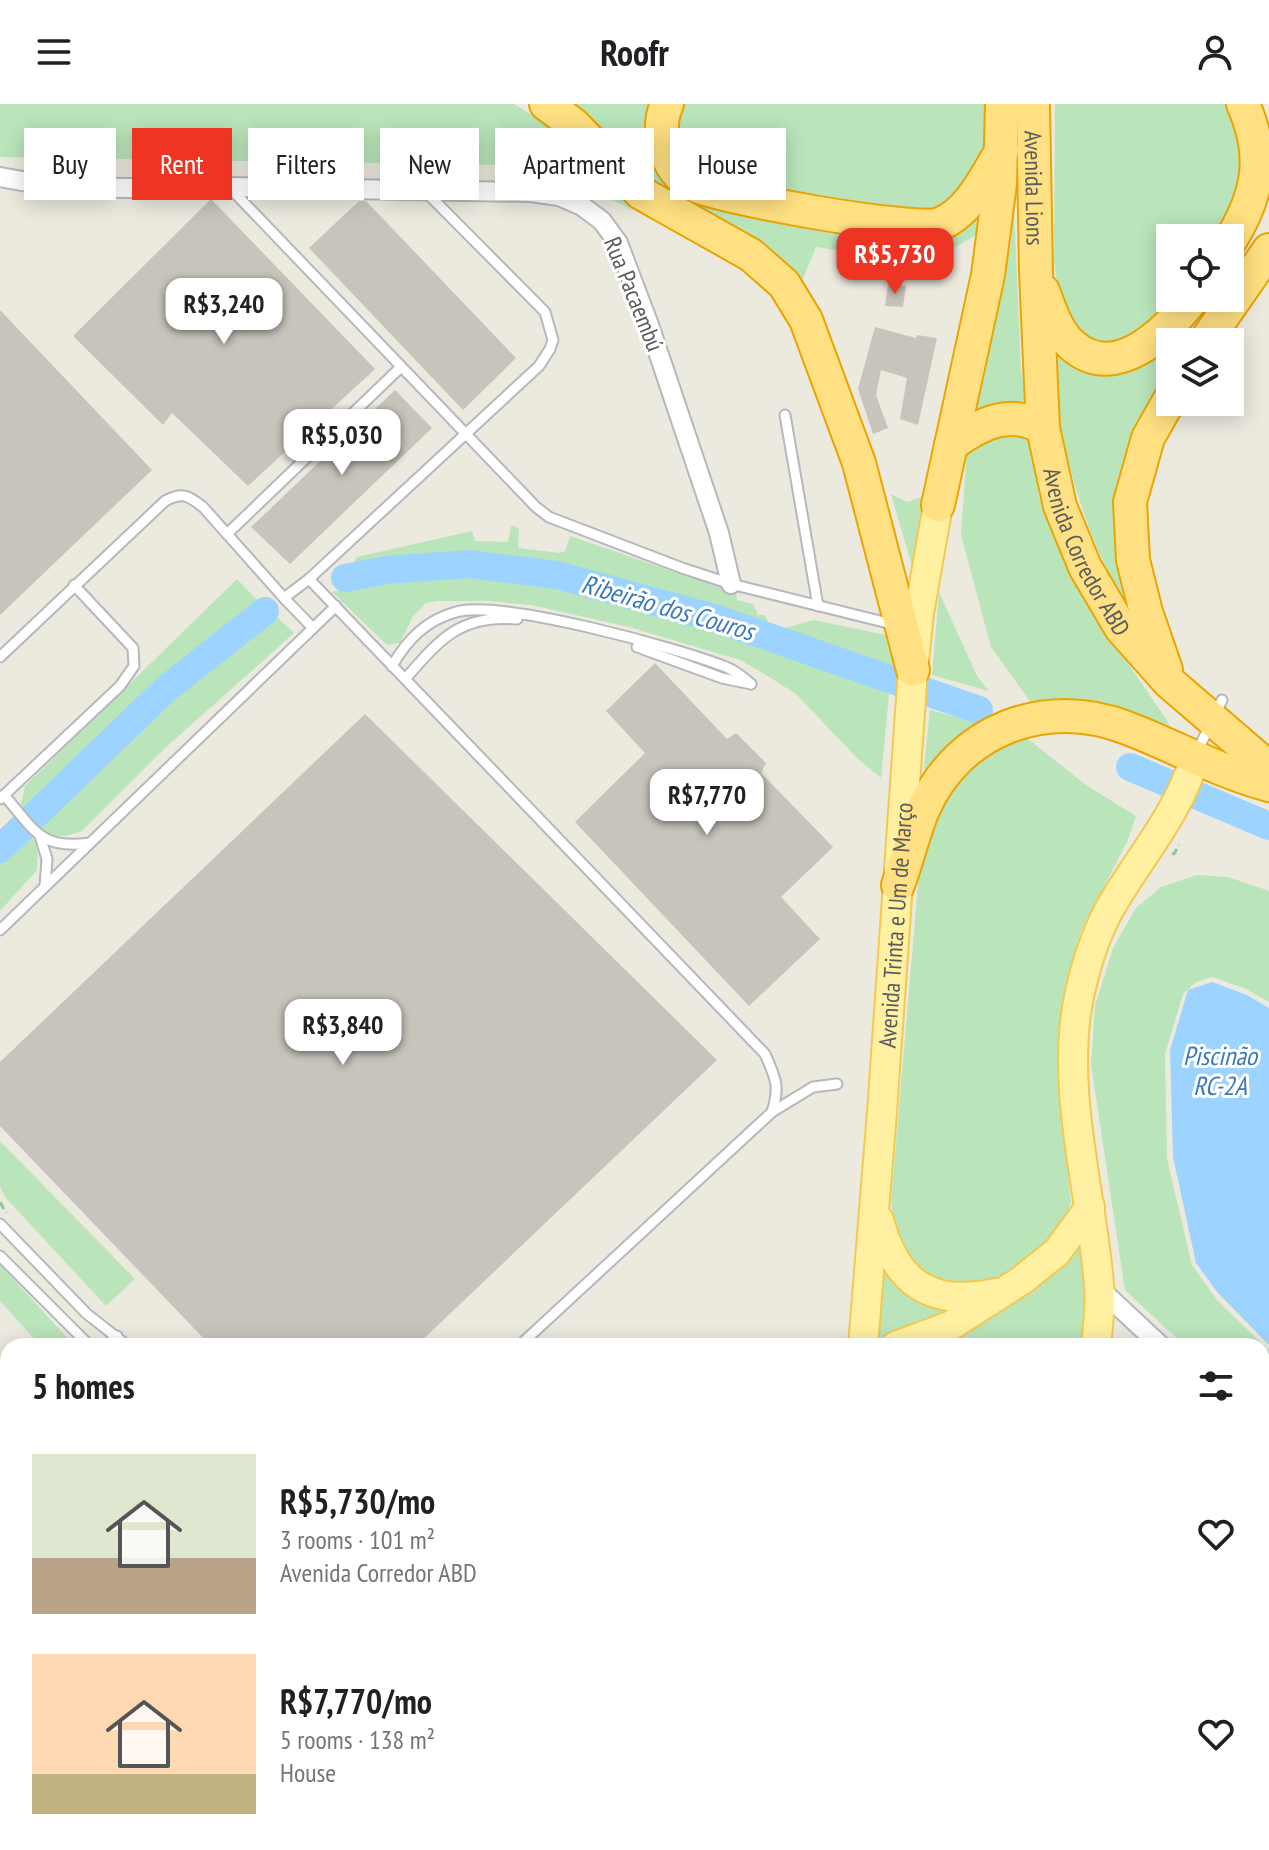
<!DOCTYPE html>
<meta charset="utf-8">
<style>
body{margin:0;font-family:"PT Sans Narrow",sans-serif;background:#f2f2f2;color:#202124;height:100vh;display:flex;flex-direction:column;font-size:30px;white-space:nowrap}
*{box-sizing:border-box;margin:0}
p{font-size:26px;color:#757577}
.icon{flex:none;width:44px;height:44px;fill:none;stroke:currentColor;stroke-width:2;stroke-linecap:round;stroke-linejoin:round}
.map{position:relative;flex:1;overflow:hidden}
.panel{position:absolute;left:0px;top:1234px;width:1270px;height:512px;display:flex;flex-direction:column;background:#fff;border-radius:24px 24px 0 0;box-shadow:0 4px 20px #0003}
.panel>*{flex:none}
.top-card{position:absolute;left:24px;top:24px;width:800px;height:72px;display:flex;gap:16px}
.buttons{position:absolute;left:1156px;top:120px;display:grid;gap:16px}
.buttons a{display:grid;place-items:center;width:88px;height:88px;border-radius:0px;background:#fff;box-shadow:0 4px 20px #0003;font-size:40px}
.price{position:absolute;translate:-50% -68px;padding:0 18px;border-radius:16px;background:#fff;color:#222;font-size:26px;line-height:52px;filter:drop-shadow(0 2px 4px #0008)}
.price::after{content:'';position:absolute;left:50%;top:48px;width:24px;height:18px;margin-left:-12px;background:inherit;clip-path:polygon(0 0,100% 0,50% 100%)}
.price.active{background:#ee3523;color:#fff}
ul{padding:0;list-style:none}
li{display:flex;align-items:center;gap:24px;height:200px;padding:0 32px}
li span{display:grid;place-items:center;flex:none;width:224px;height:160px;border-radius:0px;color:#555}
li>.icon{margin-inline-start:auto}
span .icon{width:96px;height:96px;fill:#fffc;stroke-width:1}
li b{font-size:34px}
h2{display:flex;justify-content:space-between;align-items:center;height:96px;padding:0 32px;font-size:34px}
.pill{padding:0 28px;border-radius:0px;background:#fff;box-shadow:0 4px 20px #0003;font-size:28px;line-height:72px}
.pill.active{background:#ee3523;color:#fff}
header{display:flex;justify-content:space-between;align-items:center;height:104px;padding:0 32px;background:#fff;font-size:36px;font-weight:600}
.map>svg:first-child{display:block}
.green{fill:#bae5ba}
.water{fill:#9cd3ff}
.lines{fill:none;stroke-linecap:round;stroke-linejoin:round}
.river{stroke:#9cd3ff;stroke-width:28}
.building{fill:#c7c4bc}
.lane-casing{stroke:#b5b8bd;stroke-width:13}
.street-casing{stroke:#b5b8bd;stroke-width:22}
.secondary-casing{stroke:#b5b9bf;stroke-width:28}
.primary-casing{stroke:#f5c84f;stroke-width:32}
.highway-casing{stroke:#eba400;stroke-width:36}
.path{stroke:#93c6a2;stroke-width:3;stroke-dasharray:8 4;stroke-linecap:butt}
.lane{stroke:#fff;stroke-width:9}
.street{stroke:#fff;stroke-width:18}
.secondary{stroke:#fff;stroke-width:24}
.primary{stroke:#fff1a1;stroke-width:28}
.highway{stroke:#ffe183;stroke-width:32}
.labels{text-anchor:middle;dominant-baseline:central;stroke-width:6;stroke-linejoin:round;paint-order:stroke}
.street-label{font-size:24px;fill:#585c61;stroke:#fff}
.water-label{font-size:26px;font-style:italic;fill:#3a78bc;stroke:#fff}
</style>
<header><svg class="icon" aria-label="menu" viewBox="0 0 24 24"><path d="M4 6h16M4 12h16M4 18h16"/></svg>Roofr<svg class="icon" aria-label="person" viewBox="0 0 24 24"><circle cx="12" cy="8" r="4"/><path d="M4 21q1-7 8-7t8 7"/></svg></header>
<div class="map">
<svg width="1269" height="1746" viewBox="0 0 1269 1746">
<rect width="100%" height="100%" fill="#ece9df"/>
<g class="green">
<polygon points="0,0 514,0 550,22 632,106 550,62 0,53"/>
<polygon points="563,0 659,0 667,72 928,128 993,81 987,125 927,159 816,143 798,187 662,94"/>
<polygon points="680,0 998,0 997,25 962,94 927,109 711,75 681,54 676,7"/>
<polygon points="1055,0 1237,0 1250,47 1224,134 1170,134 1170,194 1184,194 1123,245 1084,239 1060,206 1054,155"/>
<polygon points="1013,80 1021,265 1039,394 1078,486 1170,621 1087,601 1032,600 991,543 961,431 967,347 983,258 1001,189 1011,139"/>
<path d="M1052,232L1122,265L1158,251L1170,239V267L1129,342L1115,388L1114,438L1140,520C1128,501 1114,482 1105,461C1072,391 1053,309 1052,232Z"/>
<polygon points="891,390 907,398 930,390 918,482"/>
<polygon points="511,421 519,425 518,444 560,449 565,447 570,432 736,489 737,496 753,500 758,511 765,511 773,528 813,516 891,532 895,542 891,570 719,512 560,468 467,455 388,460 348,468 357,453 472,427 475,437 508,438"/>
<polygon points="470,466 560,478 716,523 890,580 881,674 858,655 796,590 766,571 740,556 629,523 531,501 487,497 438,497 426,499 413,512 400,539 387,541 332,488 390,473"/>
<polygon points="237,475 263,502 161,581 30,710 21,701 25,682"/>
<polygon points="939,488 977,572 989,587 932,571"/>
<path d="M274,510L294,529L165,644L82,727C65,734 54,734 39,723L168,593Z"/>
<polygon points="930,606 986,621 922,684"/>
<polygon points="1018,627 1086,681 1136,712 1127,738 1081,827 1065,881 1057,973 1071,1099 1055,1135 1021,1161 999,1173 959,1185 922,1171 908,1153 896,1131 891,1098 920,757 949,675"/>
<path d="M28,729C39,739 38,752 37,766L0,807V757Z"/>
<polygon points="1197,771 1228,773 1269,787 1269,898 1246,885 1213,873 1196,878 1183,890 1165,950 1167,1055 1192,1161 1217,1196 1269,1247 1269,1320 1262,1314 1262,1242 1185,1242 1125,1186 1091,960 1095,902 1113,844 1136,804 1161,783"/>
<polygon points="0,1037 135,1175 106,1202 5,1093 0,1082"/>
<polygon points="1087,1121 1088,1242 911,1242"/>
<path d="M876,1130L886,1152L972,1197C939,1218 909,1242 869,1242Z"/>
<polygon points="0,1161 75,1242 41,1242 0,1197"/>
</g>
<polygon class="water" points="1212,878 1247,891 1269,904 1269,1241 1218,1189 1196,1159 1173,1053 1170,946 1188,886"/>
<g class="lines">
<g class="river">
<polyline points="345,474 387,466 469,460 557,471 714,514 979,606"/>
<polyline points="1130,663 1269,722"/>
<polyline points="0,745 166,585 265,507"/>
</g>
</g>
<g class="building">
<polygon points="211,95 375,265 248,382 172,309 163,321 73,232"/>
<polygon points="359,97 366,97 516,254 463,306 309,144"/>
<polygon points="888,180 906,182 903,203 885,202"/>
<polygon points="0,206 152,366 0,511"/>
<polygon points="875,223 916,234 917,231 937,234 918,321 900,315 907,274 881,266 876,291 888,324 873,330 858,285"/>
<polygon points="395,286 432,324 290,460 251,423"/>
<polygon points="655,559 727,635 736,629 766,659 761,669 833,743 781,793 820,835 749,902 575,718 645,649 606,607"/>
<polygon points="365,610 717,956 416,1242 211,1242 0,1022 0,958"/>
</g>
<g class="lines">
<defs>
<g id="lane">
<polyline points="231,85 536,403 549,413 682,464 731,480 896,521"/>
<polyline points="785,311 818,502"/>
<polyline points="227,430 401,263"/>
<path d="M309,475L765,950C776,975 780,982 772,1008L813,983L837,980"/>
<polyline points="313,524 284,494 309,475 539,262 550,245 553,236 545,208 425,87"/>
<polyline points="637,543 722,574 751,580"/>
<path d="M0,553L165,397C182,388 188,391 203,403L284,494"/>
<path d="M392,562C407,536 426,516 456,508C501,495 678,544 726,563C736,567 743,573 751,580"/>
<path d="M406,574C440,535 461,510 517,515"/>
<polyline points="1196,650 1222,596"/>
<path d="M4,691C34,726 41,746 90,739"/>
<polyline points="0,695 120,582 134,562 133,544 74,481"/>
<polyline points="40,732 47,755 45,782"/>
<polyline points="0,826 336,502"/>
<polyline points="0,1120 87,1210 128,1242"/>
<polyline points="0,1152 90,1242"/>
<polyline points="105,1242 117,1232"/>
<polyline points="519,1242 772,1008"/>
<polyline points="0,1341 8,1334"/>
</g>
<g id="street">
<path d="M0,73C77,89 153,83 231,83C331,84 431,86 531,88L559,92L582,102L602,117L618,139L649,221L719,429L731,480"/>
<polyline points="1100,1185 1161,1242"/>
<polyline points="1262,1336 1269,1343"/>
<polyline points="0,1569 8,1562"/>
<polyline points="366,1738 374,1746"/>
<polyline points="583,1738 591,1746"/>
<polyline points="807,1738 815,1746"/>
<polyline points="877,1746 885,1738"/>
</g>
<g id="secondary">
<polyline points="1262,1521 1269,1528"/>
<polyline points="1262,1562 1269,1554"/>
<polyline points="1074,1746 1083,1738"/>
</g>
<g id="primary">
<path d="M879,1116C896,1180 931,1203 996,1189"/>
<path id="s1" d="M863,1242L882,1008L913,566L919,509L938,401"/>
<polyline points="896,1242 950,1222 1022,1176 1057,1148 1090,1103"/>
<path d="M1096,1242C1098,1222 1101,1201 1099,1181C1092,1091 1061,988 1078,898C1084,867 1094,834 1109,806C1137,756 1179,710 1195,653"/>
<polyline points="628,1746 636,1738"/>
<polyline points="692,1746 699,1738"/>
</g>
<g id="highway">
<polyline points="546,0 573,20 641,89 751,151 784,180 806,216 859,359 913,566"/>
<path d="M667,0C655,27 665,66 692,80C719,94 915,129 940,120C970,108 986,72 1002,46"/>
<path id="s2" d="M1033,0L1036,168L1043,324L1060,402L1085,463L1121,524L1169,578L1269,664"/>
<path d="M1230,137C1259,90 1266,51 1243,0"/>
<path d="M1043,187C1050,205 1057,229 1073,242C1117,279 1167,227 1193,194"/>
<polyline points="1205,238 1269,146"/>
<path d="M951,341C979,320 1010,304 1043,324"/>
<polyline points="938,401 988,171 1000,80 1002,0"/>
<polyline points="1166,566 1146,508 1133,456 1130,398 1148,334 1170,295"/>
<path d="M898,781C907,757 913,730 923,706C958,625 1047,592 1127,624C1175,642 1219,668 1269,681"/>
</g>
</defs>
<use href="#lane" class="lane-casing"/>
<use href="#street" class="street-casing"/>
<use href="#secondary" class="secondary-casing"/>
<use href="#primary" class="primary-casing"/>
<use href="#highway" class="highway-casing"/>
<g class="path">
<polyline points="1172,749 1174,750 1179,741"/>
<polyline points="0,1098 6,1109"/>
</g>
<use href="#lane" class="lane"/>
<use href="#street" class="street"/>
<use href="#secondary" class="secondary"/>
<use href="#primary" class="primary"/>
<use href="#highway" class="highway"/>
</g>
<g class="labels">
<g class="street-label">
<text stroke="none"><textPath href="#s2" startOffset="84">Avenida Lions</textPath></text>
<text transform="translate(634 190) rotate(68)">Rua Pacaembú</text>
<text stroke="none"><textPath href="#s2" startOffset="456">Avenida Corredor ABD</textPath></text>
<text stroke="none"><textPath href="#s1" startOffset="422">Avenida Trinta e Um de Março</textPath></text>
</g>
<g class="water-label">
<text transform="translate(668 503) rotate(16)">Ribeirão dos Couros</text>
<text x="1220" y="951">Piscinão<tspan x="1220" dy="30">RC-2A</tspan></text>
</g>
</g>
</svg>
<div class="buttons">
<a><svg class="icon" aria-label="locate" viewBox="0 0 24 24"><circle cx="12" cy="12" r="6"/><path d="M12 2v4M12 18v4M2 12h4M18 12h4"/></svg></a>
<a><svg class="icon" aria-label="layers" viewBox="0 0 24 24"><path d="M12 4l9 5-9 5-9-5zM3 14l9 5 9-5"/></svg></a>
</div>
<b class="price active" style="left:895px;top:192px">R$5,730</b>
<b class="price" style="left:224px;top:242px">R$3,240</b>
<b class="price" style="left:342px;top:373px">R$5,030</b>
<b class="price" style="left:707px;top:733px">R$7,770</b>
<b class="price" style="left:343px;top:963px">R$3,840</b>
<div class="top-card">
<a class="pill">Buy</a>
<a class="pill active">Rent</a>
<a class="pill">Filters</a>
<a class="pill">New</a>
<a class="pill">Apartment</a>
<a class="pill">House</a>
</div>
<section class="panel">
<h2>5 homes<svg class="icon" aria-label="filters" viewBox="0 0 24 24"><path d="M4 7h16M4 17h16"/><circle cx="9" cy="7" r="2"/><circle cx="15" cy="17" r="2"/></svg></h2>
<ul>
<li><span style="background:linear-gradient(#dfe7d0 65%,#b9a48a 0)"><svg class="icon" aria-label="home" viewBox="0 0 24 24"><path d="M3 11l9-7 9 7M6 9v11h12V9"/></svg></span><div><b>R$5,730/mo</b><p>3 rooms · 101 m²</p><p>Avenida Corredor ABD</p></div><svg class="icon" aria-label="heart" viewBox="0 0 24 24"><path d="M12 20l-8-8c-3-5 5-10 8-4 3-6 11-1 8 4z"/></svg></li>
<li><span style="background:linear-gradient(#ffd9b3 75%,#c2b280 0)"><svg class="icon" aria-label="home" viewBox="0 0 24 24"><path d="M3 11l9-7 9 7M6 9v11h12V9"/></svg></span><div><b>R$7,770/mo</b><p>5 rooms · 138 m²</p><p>House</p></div><svg class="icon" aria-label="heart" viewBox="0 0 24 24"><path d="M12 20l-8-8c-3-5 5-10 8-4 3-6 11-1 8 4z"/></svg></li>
</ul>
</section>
</div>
